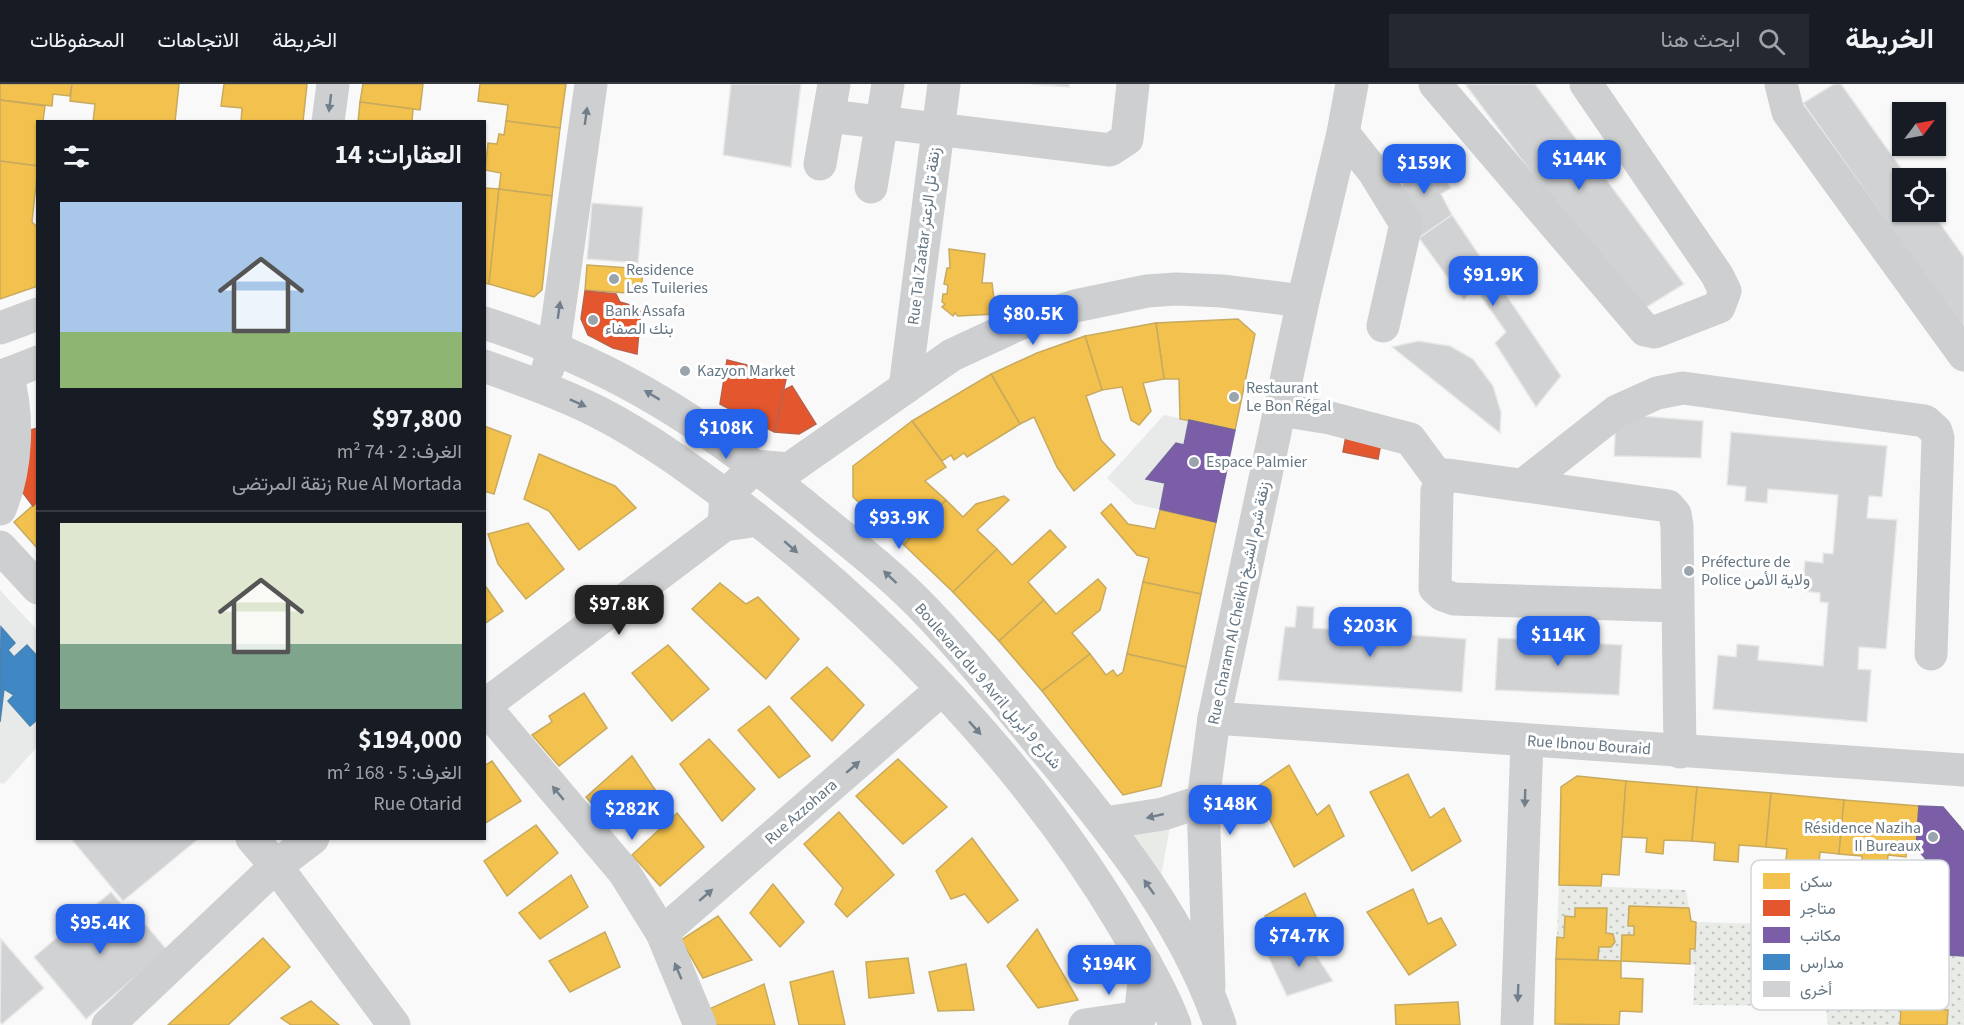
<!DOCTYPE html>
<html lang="ar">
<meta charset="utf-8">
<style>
body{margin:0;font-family:"Source Sans 3",Vazirmatn,sans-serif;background:#242831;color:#f1f3f6;direction:rtl;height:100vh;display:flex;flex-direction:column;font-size:22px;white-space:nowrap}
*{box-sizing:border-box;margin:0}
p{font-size:20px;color:#9ea1a6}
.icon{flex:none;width:33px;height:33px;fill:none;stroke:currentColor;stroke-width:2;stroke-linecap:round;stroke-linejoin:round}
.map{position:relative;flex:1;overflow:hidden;direction:ltr}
.drawer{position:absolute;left:36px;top:36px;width:450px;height:720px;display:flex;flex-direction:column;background:#171b24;border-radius:0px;box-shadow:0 2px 4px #0004;direction:rtl}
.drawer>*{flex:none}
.needle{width:39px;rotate:58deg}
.controls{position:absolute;left:1892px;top:18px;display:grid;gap:12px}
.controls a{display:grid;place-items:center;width:54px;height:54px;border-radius:0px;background:#171b24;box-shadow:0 2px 4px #0004;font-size:30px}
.price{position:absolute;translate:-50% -51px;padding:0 14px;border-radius:12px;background:#2563eb;color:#fff;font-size:20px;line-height:39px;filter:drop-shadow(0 2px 3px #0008)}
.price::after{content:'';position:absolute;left:50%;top:36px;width:18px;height:14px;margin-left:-9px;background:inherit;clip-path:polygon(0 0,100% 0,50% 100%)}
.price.on{background:#222;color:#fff}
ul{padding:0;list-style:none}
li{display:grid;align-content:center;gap:12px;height:318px;padding:0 24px}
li+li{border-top:2px solid #363941}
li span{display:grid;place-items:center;height:186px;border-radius:0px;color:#555}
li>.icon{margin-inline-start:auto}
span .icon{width:108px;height:108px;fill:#fffc;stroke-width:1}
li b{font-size:26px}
h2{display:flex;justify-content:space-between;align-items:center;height:72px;padding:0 24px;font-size:26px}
header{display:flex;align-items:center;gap:36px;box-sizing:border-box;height:84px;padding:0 30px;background:#171b24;border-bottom:2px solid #363941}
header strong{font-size:28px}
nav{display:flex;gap:33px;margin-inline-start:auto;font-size:21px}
.search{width:420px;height:54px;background:#242831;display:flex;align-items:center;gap:15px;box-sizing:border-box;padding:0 21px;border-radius:0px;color:#9ea1a6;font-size:22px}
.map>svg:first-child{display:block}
.built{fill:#e8e9e9}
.grass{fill:#e8ebe6}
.garden{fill:url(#garden-dots)}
.homes{fill:#f2c14e;stroke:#c8aa5e;stroke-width:1.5}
.shops{fill:#e4572e;stroke:#be6048;stroke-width:1.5}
.offices{fill:#7b5ea7;stroke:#74659c;stroke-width:1.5}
.schools{fill:#3f88c5;stroke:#4a83b1;stroke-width:1.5}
.building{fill:#d0d2d3;stroke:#e8e8e8;stroke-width:1.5}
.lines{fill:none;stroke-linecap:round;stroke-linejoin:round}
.minor{stroke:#cecfd0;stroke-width:33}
.oneway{fill:#707f8b}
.poi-dot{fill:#99a4ac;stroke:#fff;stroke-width:2}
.labels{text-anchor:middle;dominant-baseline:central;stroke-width:6;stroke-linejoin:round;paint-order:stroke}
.street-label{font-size:16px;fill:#657683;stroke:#fff}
.poi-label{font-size:16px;fill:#657683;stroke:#fff;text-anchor:start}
.key{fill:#fff;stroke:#d1d6da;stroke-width:1.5}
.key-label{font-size:16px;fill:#657683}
</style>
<header>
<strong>الخريطة</strong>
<div class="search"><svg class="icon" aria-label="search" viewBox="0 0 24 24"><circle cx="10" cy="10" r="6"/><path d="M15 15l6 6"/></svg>ابحث هنا</div>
<nav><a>الخريطة</a><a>الاتجاهات</a><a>المحفوظات</a></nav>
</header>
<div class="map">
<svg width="1964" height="941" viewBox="0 0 1964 941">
<defs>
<pattern id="garden-dots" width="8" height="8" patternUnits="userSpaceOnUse" patternTransform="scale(1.5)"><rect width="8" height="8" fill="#e8ebe6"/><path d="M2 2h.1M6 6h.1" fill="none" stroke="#c0c3c0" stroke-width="1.8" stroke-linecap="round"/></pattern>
</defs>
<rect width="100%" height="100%" fill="#f9f9f9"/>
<g class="built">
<polygon points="1164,331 1235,346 1216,438 1135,420 1107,394"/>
<polygon points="0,506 38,547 37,663 4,700 0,699"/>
<polygon points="1960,743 1964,748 1964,872 1861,867 1863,830"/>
</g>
<polygon class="grass" points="1170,742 1161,792 1128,748"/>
<g class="garden">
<polygon points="1559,801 1686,806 1689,824 1629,822 1628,842 1634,842 1634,851 1622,851 1621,877 1598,876 1599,863 1611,863 1615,858 1613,850 1606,849 1606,824 1575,824 1575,833 1565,833 1564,854 1557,853"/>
<polygon points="1833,830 1863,830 1861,867 1964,872 1964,941 1947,941 1948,926 1925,925 1925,912 1902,910 1900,941 1828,941 1826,922 1693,921 1695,881 1690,880 1690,865 1695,864 1696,838 1832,842"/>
</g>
<g class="homes">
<polygon points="0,0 72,0 70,12 53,10 52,22 0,16"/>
<polygon points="72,0 179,0 175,38 93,38 95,20 70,17"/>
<polygon points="224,0 307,0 303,38 241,38 242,24 221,22"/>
<polygon points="363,0 423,0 420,26 360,18"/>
<polygon points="480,0 566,0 560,44 506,37 508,21 478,17"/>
<polygon points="0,16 45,22 43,37 49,38 38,38 38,82 0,77"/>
<polygon points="360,18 413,25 412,38 358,38"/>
<polygon points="506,37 560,44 552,112 499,105 501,89 485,86 488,59 497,60 499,50 504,51"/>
<polygon points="0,77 38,82 32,138 38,144 38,202 0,215"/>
<polygon points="484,104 499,105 489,200 484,199"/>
<polygon points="499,105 552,112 542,206 534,213 489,200"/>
<polygon points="949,165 985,170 982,199 992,199 996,230 958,232 955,229 953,232 942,223 945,220 942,218 943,210 947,210 948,201 944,200 947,184 950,184"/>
<polygon points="587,181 643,185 641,210 585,206"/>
<polygon points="1238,235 1255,250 1235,346 1180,335 1179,295 1164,295 1156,239"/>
<polygon points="1156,239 1164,295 1143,299 1151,327 1139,341 1131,336 1122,303 1102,306 1085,252"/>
<polygon points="1085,252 1102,306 1086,312 1101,356 1115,371 1074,407 1057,383 1034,333 1020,340 991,290 1037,269"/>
<polygon points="991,290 1020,340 967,373 964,369 954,376 951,371 942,377 912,337"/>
<polygon points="912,337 946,383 925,397 946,416 904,461 853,413 853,382"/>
<polygon points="484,342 511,352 494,410 484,407"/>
<polygon points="539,370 615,402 636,424 579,466 549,427 524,415"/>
<polygon points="1004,412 1009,416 977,446 997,465 953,508 904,461 946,416 963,433 976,420"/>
<polygon points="38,417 38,465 14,438"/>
<polygon points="1111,420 1128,440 1155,445 1160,426 1216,438 1201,510 1143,498 1149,474 1137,471 1101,429"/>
<polygon points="528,439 564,485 526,515 498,480 488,450"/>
<polygon points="1050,446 1066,463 1028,498 1044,516 999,557 953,508 997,465 1012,481"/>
<polygon points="1098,495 1106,504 1100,526 1072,549 1090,570 1042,607 999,557 1044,516 1056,530"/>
<polygon points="1143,498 1201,510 1186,583 1127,570"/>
<polygon points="720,499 746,520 758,513 799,555 766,595 692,525"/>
<polygon points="484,500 503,527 484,540"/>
<polygon points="668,561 709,605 672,637 632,589"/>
<polygon points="1090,570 1106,591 1113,586 1117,592 1123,588 1127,570 1186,583 1161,702 1123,711 1042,607"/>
<polygon points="827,583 864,621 832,657 791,614"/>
<polygon points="584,609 607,644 559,682 532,651 552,638 549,632"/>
<polygon points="769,622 810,672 779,694 738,646"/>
<polygon points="709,655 755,705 722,737 680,680"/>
<polygon points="632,672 656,707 611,741 586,713"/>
<polygon points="898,675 947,723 903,760 856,712"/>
<polygon points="492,677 521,717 484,740 484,682"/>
<polygon points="1289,681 1317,731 1329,721 1344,752 1294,783 1254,705"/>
<polygon points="1408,690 1430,734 1444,724 1461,757 1412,787 1370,708"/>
<polygon points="1577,692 1626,697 1619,791 1602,790 1601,802 1559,801 1561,703"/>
<polygon points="1626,697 1697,703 1692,757 1664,756 1663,770 1646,768 1647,754 1622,753"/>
<polygon points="1697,703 1771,709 1766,763 1739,761 1738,778 1714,776 1715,759 1692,757"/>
<polygon points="1771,709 1844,716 1839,770 1820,768 1817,804 1784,801 1787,765 1766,763"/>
<polygon points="1844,716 1919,722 1916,764 1907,763 1906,773 1888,771 1887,785 1862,783 1862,772 1839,770"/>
<polygon points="839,728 894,791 847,833 835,820 843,804 804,760"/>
<polygon points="677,729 704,763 660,802 632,771"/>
<polygon points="536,741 558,769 507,812 484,777"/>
<polygon points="972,754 1018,816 988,839 965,810 951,815 936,787"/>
<polygon points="571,791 588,823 540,855 519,829"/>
<polygon points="773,800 804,838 780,863 750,829"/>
<polygon points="1413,805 1428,840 1441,834 1456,861 1409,891 1367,828"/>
<polygon points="1305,809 1323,848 1287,863 1265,832"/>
<polygon points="1629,822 1689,824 1691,837 1696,838 1695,865 1690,865 1690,880 1621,877 1622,851 1634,851 1634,842 1628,842"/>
<polygon points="1575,824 1607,824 1606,849 1613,850 1615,858 1611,863 1599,863 1598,876 1556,875 1557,853 1564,854 1565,832 1575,833"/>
<polygon points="718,832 752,876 703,894 681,856"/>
<polygon points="1037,845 1078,916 1038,924 1007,882"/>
<polygon points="605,848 620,883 570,908 549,877"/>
<polygon points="263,854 290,883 228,941 168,941"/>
<polygon points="908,874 914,909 869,914 866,878"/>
<polygon points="1556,875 1621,877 1621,894 1643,895 1642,928 1620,927 1619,941 1555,940"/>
<polygon points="966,880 974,926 938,927 929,888"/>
<polygon points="833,887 845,941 799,941 790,898"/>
<polygon points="764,900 775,941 714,941 707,926"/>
<polygon points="1902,910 1926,912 1925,925 1948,926 1947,941 1900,941"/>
<polygon points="311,917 339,941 291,941 281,934"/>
<polygon points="1458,918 1460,941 1396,941 1395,921"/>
</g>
<g class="shops">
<polygon points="585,207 616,210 620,218 641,224 637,270 613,264 588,251 581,235"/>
<polygon points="727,276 787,291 774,348 720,320"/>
<polygon points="792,302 816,340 799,350 775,348 784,306"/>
<polygon points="1348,341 1383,348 1378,375 1343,368"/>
<polygon points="38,344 38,417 33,422 20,405 22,348"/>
</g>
<g class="offices">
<polygon points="1189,336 1235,346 1216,438 1160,425 1165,399 1146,395 1176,359 1184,361"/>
<polygon points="1919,722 1943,723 1960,743 1925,774 1916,764"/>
<polygon points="1960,743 1964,748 1964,872 1919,869 1922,800 1936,788 1925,774"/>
</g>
<polygon class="schools" points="1,543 15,559 8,566 14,573 27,561 38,573 38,635 30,642 8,617 14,611 4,605 0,638"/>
<g class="building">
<polygon points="731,0 801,0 791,83 723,71"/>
<polygon points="1031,0 1069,0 1069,3"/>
<polygon points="1465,0 1535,0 1684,200 1637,229"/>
<polygon points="1834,0 1841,0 1908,94 1902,94 1902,128 1932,128 1964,173 1964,247 1803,19"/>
<polygon points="1425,67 1451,104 1441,110 1452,131 1419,154 1400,124 1405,80"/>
<polygon points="592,119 643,123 638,179 587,175"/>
<polygon points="1452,131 1561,292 1536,323 1495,259 1506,248 1474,202 1464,216 1419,154"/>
<polygon points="1418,257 1450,262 1473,275 1493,302 1501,328 1500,349 1392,263"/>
<polygon points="1616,330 1703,337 1701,374 1614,372"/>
<polygon points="1731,348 1887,362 1882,413 1869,412 1867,434 1897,436 1886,565 1859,563 1858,585 1871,586 1867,638 1713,625 1718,571 1736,573 1737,560 1759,562 1758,576 1823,582 1828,519 1820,518 1820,509 1802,507 1805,477 1823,479 1823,469 1833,470 1838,411 1768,405 1767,419 1745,417 1746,403 1727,401"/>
<polygon points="1297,522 1314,523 1313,544 1466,555 1462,608 1278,596 1285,543 1295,543"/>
<polygon points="1498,554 1622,561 1619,611 1495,606"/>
<polygon points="75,754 198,754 198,755 123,817 73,757"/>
<polygon points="111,808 141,843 145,840 167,866 86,935 34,873"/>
<polygon points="1,855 44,904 2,940 0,938"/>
<polygon points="1306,856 1333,897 1287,912 1267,870"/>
</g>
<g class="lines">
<g class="minor">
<polyline points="1435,0 1645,246 1655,248 1719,223 1725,207 1717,191 1586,0"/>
<polyline points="1781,0 1788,28 1964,271"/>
<polyline points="829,32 1110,66 1127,55 1133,0"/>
<polyline points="328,38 333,0"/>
<polyline points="1343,49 1374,88 1406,140 1383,242"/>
<polyline points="820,80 834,0"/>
<polyline points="871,103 888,0"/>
<path d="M484,239C622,283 711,344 821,435C858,465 895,494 928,529C971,574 1010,624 1050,672C1117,753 1186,840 1220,941"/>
<polyline points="0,244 38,230"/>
<path d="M484,282C523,296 562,310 598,328C649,354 696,389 741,423C886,534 1030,684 1123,841C1142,874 1162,906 1175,941"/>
<polyline points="548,284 554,262 591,0"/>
<polyline points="0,293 38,278"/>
<polyline points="905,304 944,0"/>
<polyline points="1280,326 1330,334 1410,355 1441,397"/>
<polyline points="1523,401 1617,327 1657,309 1683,304 1925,337 1936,347 1938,354 1931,570"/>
<path d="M0,425C17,384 19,332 7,290"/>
<polyline points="724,441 726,411 756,382 789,385 952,271 1019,240 1075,222 1147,207 1176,205 1222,207 1303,217"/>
<polyline points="0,463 38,504"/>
<polyline points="1678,522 1454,515 1443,511 1435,504 1437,407 1441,397 1448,391 1668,422 1675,430 1677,442 1680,668"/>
<polyline points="484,622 724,441 746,438"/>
<polyline points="484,622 624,788 662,849 700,941"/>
<polyline points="1214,634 1964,686"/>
<polyline points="1105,739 1163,730 1203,717"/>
<polyline points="252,754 276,782 394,941"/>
<polyline points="662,849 941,606"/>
<polyline points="1209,903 1203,717 1214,634 1303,217 1343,49 1352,0"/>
<polyline points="108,941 276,782 313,754"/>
<polyline points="1085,941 1140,933 1146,880"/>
<polyline points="1517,941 1527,656"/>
</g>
</g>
<defs><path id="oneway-solid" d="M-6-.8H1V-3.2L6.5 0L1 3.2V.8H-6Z" transform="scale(1.5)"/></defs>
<g class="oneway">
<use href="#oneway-solid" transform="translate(330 19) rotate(97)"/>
<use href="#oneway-solid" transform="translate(586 32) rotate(-82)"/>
<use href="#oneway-solid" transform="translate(559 226) rotate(-82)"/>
<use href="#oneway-solid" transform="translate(652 311) rotate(-149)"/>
<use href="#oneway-solid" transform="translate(578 319) rotate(24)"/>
<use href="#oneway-solid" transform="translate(791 463) rotate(41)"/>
<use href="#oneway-solid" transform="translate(890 493) rotate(-137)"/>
<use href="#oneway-solid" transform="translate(975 644) rotate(48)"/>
<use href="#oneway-solid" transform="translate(853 683) rotate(-41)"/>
<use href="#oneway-solid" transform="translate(558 709) rotate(-130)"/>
<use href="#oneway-solid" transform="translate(1525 714) rotate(92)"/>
<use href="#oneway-solid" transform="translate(1155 732) rotate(167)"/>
<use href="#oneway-solid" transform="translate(1149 803) rotate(-125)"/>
<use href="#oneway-solid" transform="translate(706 811) rotate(-41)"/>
<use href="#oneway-solid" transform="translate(678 887) rotate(-113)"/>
<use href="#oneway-solid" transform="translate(1518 909) rotate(92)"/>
</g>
<g class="poi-dot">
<circle cx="614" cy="195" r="6"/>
<circle cx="593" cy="236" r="6"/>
<circle cx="685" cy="287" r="6"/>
<circle cx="1234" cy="313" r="6"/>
<circle cx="1194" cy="378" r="6"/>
<circle cx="1689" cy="487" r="6"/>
<circle cx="1933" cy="753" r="6"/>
</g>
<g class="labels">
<g class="street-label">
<text transform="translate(924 152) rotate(-83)">Rue Tal Zaatar زنقة تل الزعتر</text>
<text transform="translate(1239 519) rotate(-78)">Rue Charam Al Cheikh زنقة شرم الشيخ</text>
<text transform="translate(988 602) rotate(49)">Boulevard du 9 Avril شارع 9 أبريل</text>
<text transform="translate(1589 661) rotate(4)">Rue Ibnou Bouraid</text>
<text transform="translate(801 728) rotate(-41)">Rue Azzohara</text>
</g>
<g class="poi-label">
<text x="626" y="186">Residence<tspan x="626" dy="18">Les Tuileries</tspan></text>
<text x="605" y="227">Bank Assafa<tspan x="605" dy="18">بنك الصفاء</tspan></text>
<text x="697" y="287">Kazyon Market</text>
<text x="1246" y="304">Restaurant<tspan x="1246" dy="18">Le Bon Régal</tspan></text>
<text x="1206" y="378">Espace Palmier</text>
<text x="1701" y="478">Préfecture de<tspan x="1701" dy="18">Police ولاية الأمن</tspan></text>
<text x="1921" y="744" text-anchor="end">Résidence Naziha<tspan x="1921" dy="18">II Bureaux</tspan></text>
</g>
</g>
<rect x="1751" y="776" width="198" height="150" rx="9" class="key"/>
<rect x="1763" y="789" width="27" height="16" fill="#f2c14e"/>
<rect x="1763" y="816" width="27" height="16" fill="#e4572e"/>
<rect x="1763" y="843" width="27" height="16" fill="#7b5ea7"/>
<rect x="1763" y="870" width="27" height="16" fill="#3f88c5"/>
<rect x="1763" y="897" width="27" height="16" fill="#d0d2d3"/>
<g class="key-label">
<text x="1800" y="803">سكن</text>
<text x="1800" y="830">متاجر</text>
<text x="1800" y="857">مكاتب</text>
<text x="1800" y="884">مدارس</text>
<text x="1800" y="911">أخرى</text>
</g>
</svg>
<div class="controls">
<a><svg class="needle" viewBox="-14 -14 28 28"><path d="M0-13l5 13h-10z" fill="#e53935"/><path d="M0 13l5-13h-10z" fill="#9ea1a6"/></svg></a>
<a><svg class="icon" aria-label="locate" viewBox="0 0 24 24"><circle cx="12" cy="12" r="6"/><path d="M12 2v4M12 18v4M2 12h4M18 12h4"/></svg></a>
</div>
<b class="price" style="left:1579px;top:107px">$144K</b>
<b class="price" style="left:1424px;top:111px">$159K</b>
<b class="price" style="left:1493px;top:223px">$91.9K</b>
<b class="price" style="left:1033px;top:262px">$80.5K</b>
<b class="price" style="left:726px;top:376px">$108K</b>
<b class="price" style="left:899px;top:466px">$93.9K</b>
<b class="price on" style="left:619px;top:552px">$97.8K</b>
<b class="price" style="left:1370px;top:574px">$203K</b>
<b class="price" style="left:1558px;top:583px">$114K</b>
<b class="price" style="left:1230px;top:752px">$148K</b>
<b class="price" style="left:632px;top:757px">$282K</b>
<b class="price" style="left:100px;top:871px">$95.4K</b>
<b class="price" style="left:1299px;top:884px">$74.7K</b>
<b class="price" style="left:1109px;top:912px">$194K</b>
<section class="drawer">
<h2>العقارات: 14<svg class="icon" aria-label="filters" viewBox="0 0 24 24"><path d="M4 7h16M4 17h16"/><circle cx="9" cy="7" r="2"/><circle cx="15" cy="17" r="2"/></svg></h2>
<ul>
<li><span style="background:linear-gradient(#a9c7e8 70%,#8fb573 0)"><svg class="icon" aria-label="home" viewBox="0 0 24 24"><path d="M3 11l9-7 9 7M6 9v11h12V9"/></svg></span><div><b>$97,800</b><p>الغرف: 2 · 74 m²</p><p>Rue Al Mortada زنقة المرتضى</p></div></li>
<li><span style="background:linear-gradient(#dfe7d0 65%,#7fa58c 0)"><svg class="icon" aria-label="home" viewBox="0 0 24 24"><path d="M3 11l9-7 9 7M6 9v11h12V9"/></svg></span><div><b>$194,000</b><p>الغرف: 5 · 168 m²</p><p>Rue Otarid</p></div></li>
</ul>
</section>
</div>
